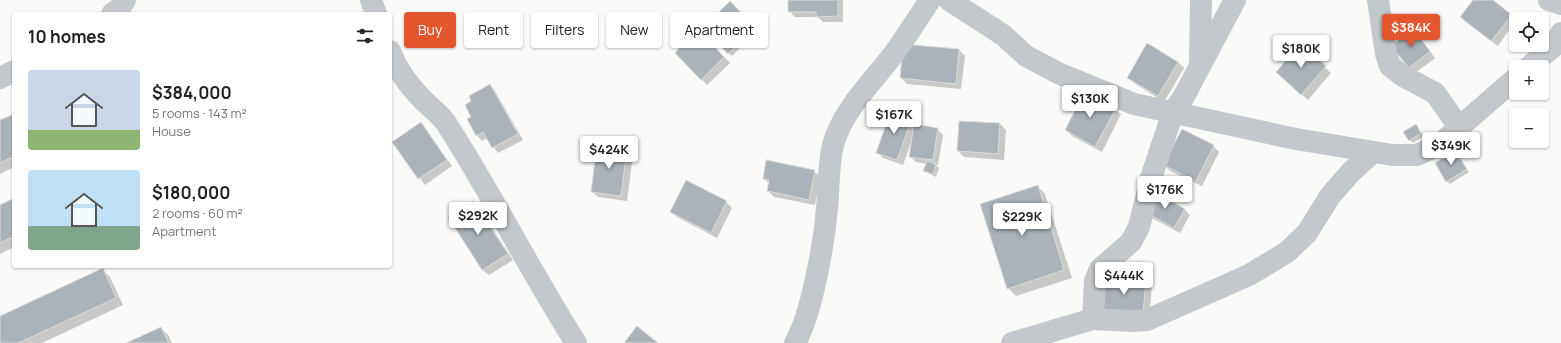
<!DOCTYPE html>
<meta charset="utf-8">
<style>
body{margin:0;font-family:Manrope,sans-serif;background:#f2f2f2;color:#202124;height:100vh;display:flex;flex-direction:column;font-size:15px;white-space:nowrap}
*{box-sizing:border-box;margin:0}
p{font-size:13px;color:#757577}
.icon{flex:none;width:22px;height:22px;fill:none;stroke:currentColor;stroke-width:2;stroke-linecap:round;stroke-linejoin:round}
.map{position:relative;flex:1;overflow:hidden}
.drawer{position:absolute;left:12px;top:12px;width:380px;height:256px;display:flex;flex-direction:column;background:#fff;border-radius:4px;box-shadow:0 1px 3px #0004}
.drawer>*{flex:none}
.hud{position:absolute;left:404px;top:12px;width:380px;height:36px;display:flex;gap:8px}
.buttons{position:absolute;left:1509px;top:12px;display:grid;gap:8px}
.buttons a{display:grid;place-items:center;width:40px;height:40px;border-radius:4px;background:#fff;box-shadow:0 1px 3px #0004;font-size:20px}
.price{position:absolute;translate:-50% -34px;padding:0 9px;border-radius:4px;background:#fff;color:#222;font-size:13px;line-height:26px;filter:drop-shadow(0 1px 2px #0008)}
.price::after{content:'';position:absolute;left:50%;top:24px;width:12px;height:9px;margin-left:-6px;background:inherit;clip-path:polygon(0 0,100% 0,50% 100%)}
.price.current{background:#e4572e;color:#fff}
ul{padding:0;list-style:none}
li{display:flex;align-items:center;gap:12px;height:100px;padding:0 16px}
li span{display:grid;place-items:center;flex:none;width:112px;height:80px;border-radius:4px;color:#555}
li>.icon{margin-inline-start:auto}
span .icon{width:48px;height:48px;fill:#fffc;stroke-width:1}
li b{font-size:17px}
h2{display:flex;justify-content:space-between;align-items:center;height:48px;padding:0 16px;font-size:17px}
.chip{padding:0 14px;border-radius:4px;background:#fff;box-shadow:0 1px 3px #0004;font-size:14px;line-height:36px}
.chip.current{background:#e4572e;color:#fff}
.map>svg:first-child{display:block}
.shadow{fill:#0003}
.building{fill:#aab3b9;stroke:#dcdcda}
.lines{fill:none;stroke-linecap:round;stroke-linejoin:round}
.minor{stroke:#c3c8cc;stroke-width:22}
</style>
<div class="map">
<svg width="1561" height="343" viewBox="0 0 1561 343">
<rect width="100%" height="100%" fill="#fafaf8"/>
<g class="shadow">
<polygon points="789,0 843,0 843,22 823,22 818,17 795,17 789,11"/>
<polygon points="1475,0 1492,0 1516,20 1498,46 1467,23"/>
<polygon points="730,2 757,30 745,40 719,13"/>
<polygon points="718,18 744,44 732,56 706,29"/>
<polygon points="695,27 730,63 707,85 676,53"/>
<polygon points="1419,37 1435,58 1415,73 1393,47"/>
<polygon points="904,45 959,50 965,56 961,89 907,84 901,78"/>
<polygon points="1147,45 1178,62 1184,68 1164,102 1134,83 1128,77"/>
<polygon points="1300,45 1331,73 1308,100 1283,78"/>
<polygon points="490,85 495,91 523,140 498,153 487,138 482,141 477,135 473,117"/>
<polygon points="1115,109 1121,114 1102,152 1072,136 1066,130"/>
<polygon points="14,115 14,167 0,174 0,121"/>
<polygon points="911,118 916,126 937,129 943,135 938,165 936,165 939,168 936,177 924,171 927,164 916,162 910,156 912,140 903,165 883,158 877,152"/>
<polygon points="421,123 452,166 425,185 394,142"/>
<polygon points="1000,124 1006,130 1004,160 964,157 958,151"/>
<polygon points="1416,125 1424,136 1413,143 1410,140"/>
<polygon points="598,146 627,149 633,155 627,201 598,197 592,191"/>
<polygon points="1213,146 1219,152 1202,186 1170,171 1164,165"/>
<polygon points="1455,152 1469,172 1450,184 1447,181"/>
<polygon points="814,171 820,177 815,205 774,197 768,191 770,184 764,179"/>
<polygon points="687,182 726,202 732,208 717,238 677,217 671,211"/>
<polygon points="1037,186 1045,194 1072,278 1016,296 1008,288"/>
<polygon points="14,199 14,247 0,254 0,206"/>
<polygon points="473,202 479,208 513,260 489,275 483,270 450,218"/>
<polygon points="1184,209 1190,215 1180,233 1152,218 1146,212"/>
<polygon points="102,269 110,277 123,305 42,343 0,343 0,317"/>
<polygon points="1105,277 1146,280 1152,286 1149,321"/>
<polygon points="161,328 169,336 172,343 129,343"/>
</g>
<g class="building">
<polygon points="788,0 838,0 838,16 816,17 816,12 788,12"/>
<polygon points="1473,0 1493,0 1512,15 1491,41 1460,17"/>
<polygon points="730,1 754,26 742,38 718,13"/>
<polygon points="718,16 741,41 728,54 705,29"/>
<polygon points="695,26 724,57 701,80 675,53 679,48 676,44"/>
<polygon points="1413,29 1430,51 1409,68 1391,46"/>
<polygon points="1147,43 1178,62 1158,96 1127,78"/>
<polygon points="903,44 959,49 956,84 900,78"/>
<polygon points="1300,44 1326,66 1301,95 1276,72"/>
<polygon points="490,84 518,134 492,148 483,132 476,136 467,119 471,117 465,105 471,101 469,96"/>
<polygon points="1085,91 1116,108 1095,147 1065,130"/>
<polygon points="891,110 912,118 897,160 876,153"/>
<polygon points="14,114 14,156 0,163 0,120"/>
<polygon points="959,121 1000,123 998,154 957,151"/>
<polygon points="421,122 447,160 418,179 392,142"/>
<polygon points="914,124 938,128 933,160 909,157"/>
<polygon points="1416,124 1421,133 1409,141 1403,132"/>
<polygon points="1182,129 1214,145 1196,181 1163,165"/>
<polygon points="597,144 627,149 621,196 591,192"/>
<polygon points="1455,151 1467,169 1446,182 1435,163"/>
<polygon points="766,160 815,170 809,200 767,191 769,180 763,179"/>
<polygon points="927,161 936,164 933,174 923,171"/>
<polygon points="686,180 727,201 711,233 670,212"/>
<polygon points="1038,185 1064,270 1007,289 980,204"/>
<polygon points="1155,192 1185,209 1174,228 1145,212"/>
<polygon points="14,198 14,236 0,243 0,205"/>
<polygon points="473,201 508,254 482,270 448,217"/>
<polygon points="103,268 116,298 18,343 0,343 0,316"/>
<polygon points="1104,276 1146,279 1143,315 1101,312"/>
<polygon points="637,326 658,343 624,343"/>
<polygon points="161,327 169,343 126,343"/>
</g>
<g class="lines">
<g class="minor">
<polyline points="371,0 376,14"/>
<polyline points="949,0 1003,35 1026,56 1060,74 1134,104 1296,139 1392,155 1417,155 1440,144 1516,78"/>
<polyline points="1378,0 1386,54 1390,66 1403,76 1435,93 1459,127"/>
<polyline points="1549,0 1561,4"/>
<polyline points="112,14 120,8 125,0"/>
<path d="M390,51C397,70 410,87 424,101C431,108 440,114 446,123C492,194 530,271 576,343"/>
<polyline points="1200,63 1201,0"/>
<polyline points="1529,67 1554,46 1561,33"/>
<polyline points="0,78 14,71"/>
<polyline points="1093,319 1095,281 1100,269 1131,242 1139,227 1151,178 1173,112 1183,98 1235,0"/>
<path d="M795,343C812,314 824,243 827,208C829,187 828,166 833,145C842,111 872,82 893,55C906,37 918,18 930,0"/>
<polyline points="1012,343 1093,319 1131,321 1147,320 1249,275 1287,252 1307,233 1330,196 1351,172 1373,152"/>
</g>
</g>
</svg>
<div class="buttons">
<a><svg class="icon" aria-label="locate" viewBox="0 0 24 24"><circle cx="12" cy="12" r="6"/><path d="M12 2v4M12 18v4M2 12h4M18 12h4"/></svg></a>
<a>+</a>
<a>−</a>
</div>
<b class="price current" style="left:1411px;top:48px">$384K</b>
<b class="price" style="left:1301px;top:69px">$180K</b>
<b class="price" style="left:1090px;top:119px">$130K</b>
<b class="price" style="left:894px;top:135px">$167K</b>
<b class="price" style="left:1451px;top:166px">$349K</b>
<b class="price" style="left:609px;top:170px">$424K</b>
<b class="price" style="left:1165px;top:210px">$176K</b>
<b class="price" style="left:478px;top:236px">$292K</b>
<b class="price" style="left:1022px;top:237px">$229K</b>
<b class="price" style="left:1124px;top:296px">$444K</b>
<div class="hud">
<a class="chip current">Buy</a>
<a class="chip">Rent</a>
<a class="chip">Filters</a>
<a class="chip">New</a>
<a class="chip">Apartment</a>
</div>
<section class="drawer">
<h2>10 homes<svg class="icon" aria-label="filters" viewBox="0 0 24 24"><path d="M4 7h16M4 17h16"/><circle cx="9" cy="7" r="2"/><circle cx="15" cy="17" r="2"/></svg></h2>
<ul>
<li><span style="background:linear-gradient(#c9d6e8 75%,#8fb573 0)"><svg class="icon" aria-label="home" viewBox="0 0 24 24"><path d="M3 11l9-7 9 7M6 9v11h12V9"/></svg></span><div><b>$384,000</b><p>5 rooms · 143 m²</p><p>House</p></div></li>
<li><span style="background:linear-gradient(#bfe0f5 70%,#7fa58c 0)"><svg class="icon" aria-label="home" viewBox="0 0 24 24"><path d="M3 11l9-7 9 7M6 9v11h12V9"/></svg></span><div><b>$180,000</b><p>2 rooms · 60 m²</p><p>Apartment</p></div></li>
</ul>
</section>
</div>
